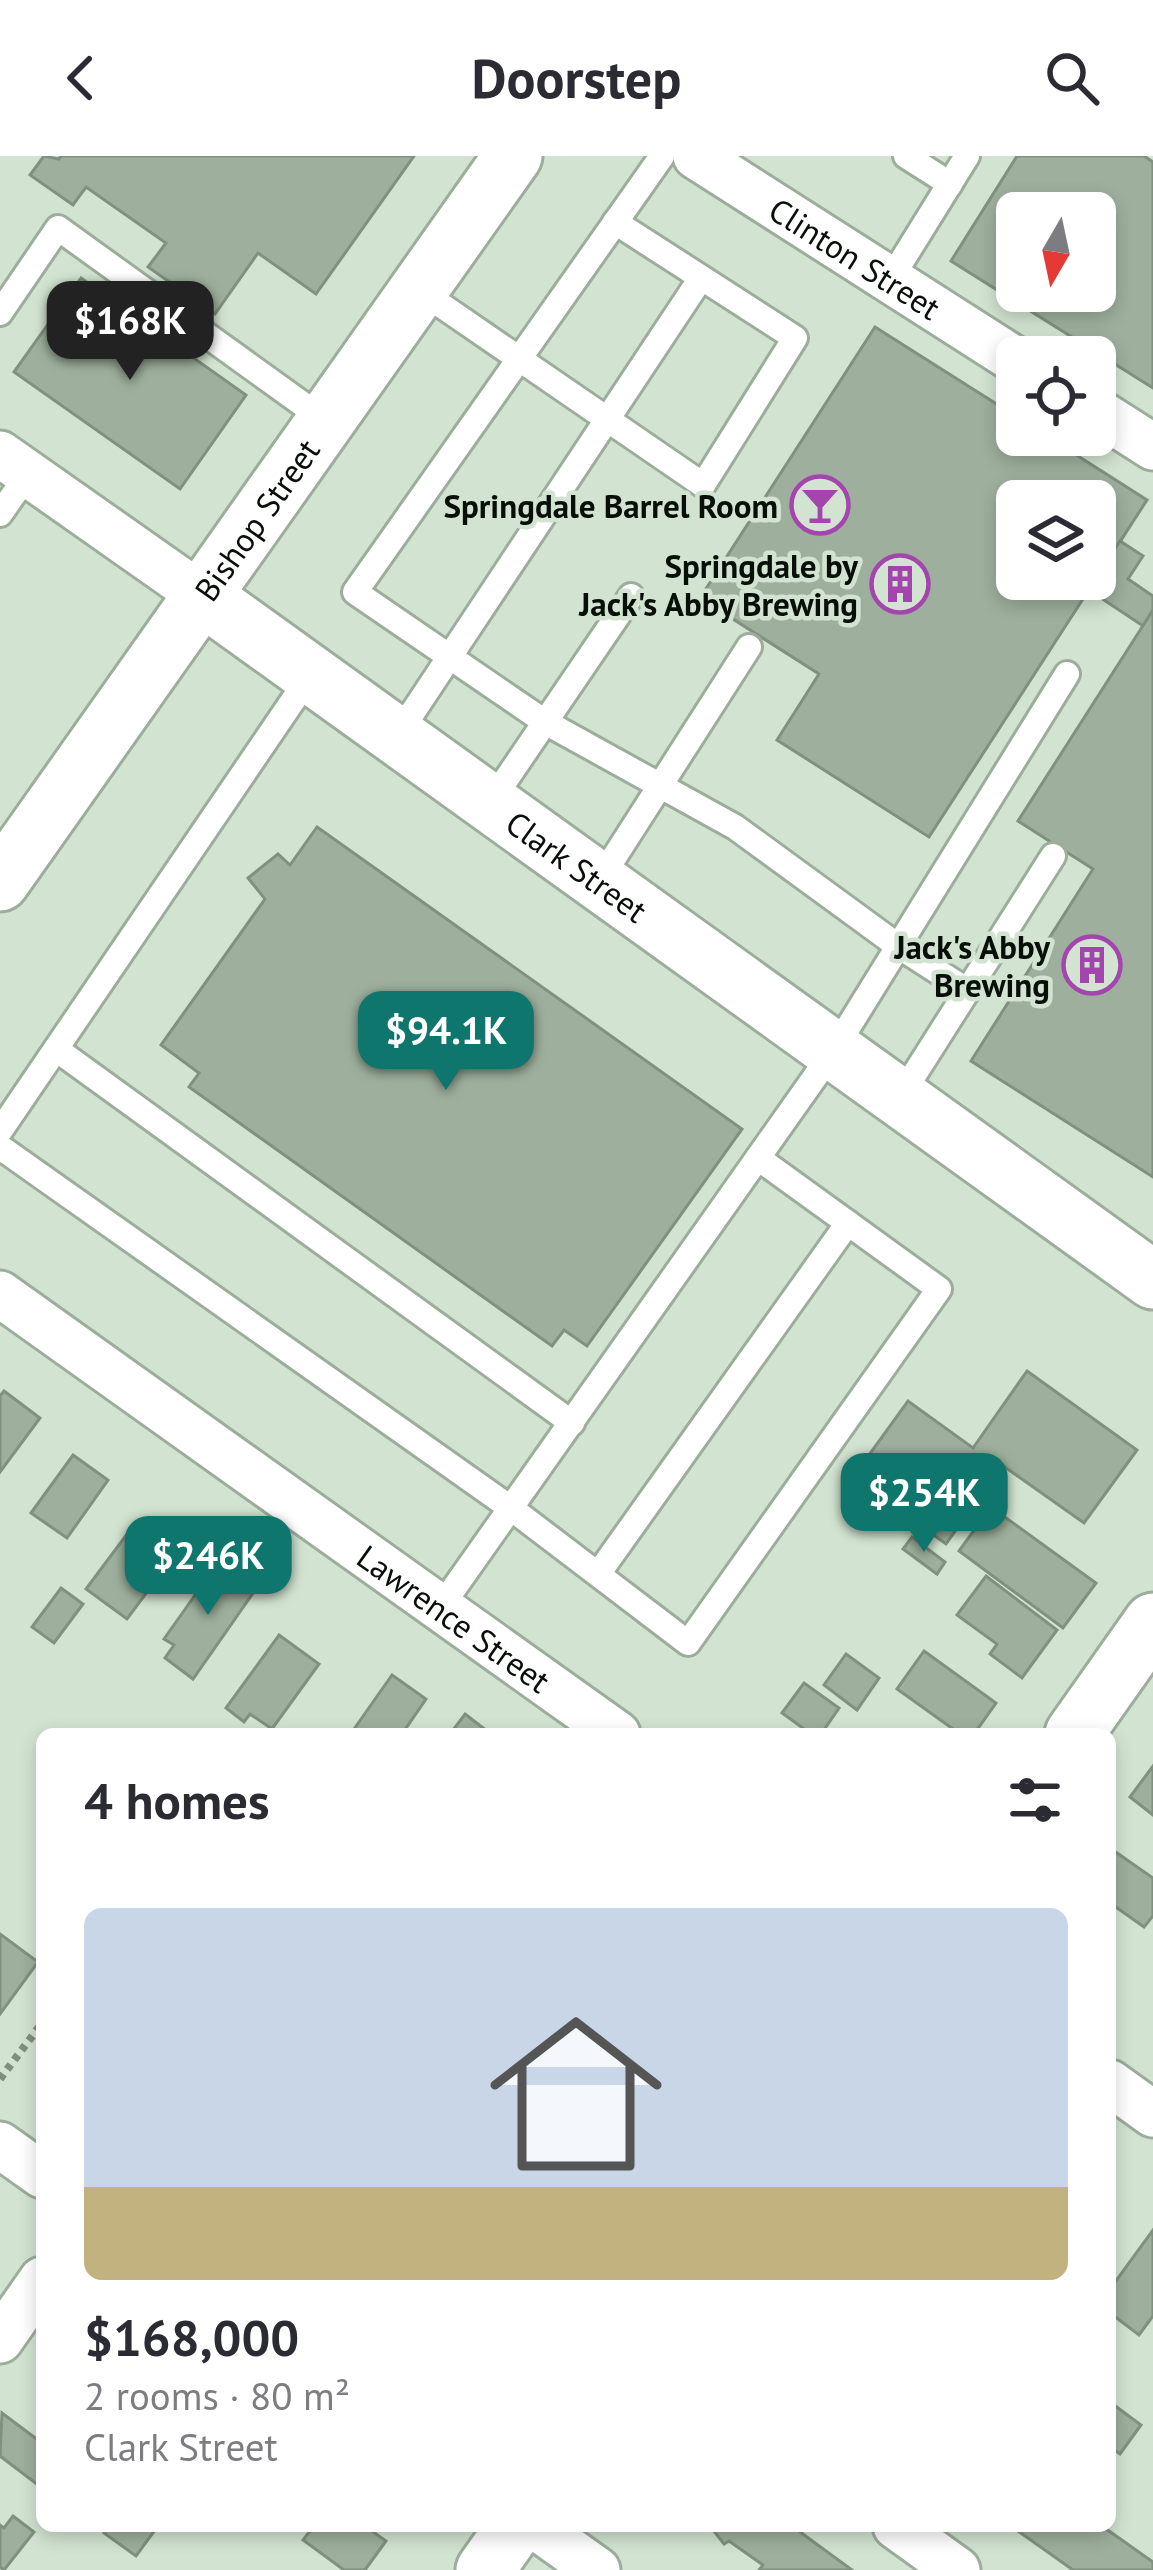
<!DOCTYPE html>
<meta charset="utf-8">
<style>
body{margin:0;font-family:"PT Sans",sans-serif;background:#f2f2f3;color:#2b2b33;height:100vh;display:flex;flex-direction:column;font-size:45px;white-space:nowrap}
*{box-sizing:border-box;margin:0}
p{font-size:39px;color:#7c7c81}
.icon{flex:none;width:66px;height:66px;fill:none;stroke:currentColor;stroke-width:2;stroke-linecap:round;stroke-linejoin:round}
.map{position:relative;flex:1;overflow:hidden}
.drawer{position:absolute;left:36px;top:1572px;width:1080px;height:804px;display:flex;flex-direction:column;background:#fff;border-radius:18px;box-shadow:0 6px 18px #0003}
.drawer>*{flex:none}
.needle{width:78px;rotate:189deg}
.buttons{position:absolute;left:996px;top:36px;display:grid;gap:24px}
.buttons a{display:grid;place-items:center;width:120px;height:120px;border-radius:18px;background:#fff;box-shadow:0 6px 18px #0003;font-size:60px}
.price{position:absolute;translate:-50% -102px;padding:0 27px;border-radius:24px;background:#0f766e;color:#fff;font-size:39px;line-height:78px;filter:drop-shadow(0 3px 6px #0008)}
.price::after{content:'';position:absolute;left:50%;top:72px;width:36px;height:27px;margin-left:-18px;background:inherit;clip-path:polygon(0 0,100% 0,50% 100%)}
.price.current{background:#222;color:#fff}
ul{padding:0;list-style:none}
li{display:grid;align-content:center;gap:24px;height:636px;padding:0 48px}
li+li{border-top:3px solid #e1e1e2}
li span{display:grid;place-items:center;height:372px;border-radius:18px;color:#555}
li>.icon{margin-inline-start:auto}
span .icon{width:216px;height:216px;fill:#fffc;stroke-width:1}
li b{font-size:51px}
h2{display:flex;justify-content:space-between;align-items:center;height:144px;padding:0 48px;font-size:51px}
header{display:flex;justify-content:space-between;align-items:center;height:156px;padding:0 48px;background:#fff;font-size:54px;font-weight:700}
.map>svg:first-child{display:block}
.building{fill:#9eb09d;stroke:#80917f;stroke-width:3;fill-rule:evenodd}
.lines{fill:none;stroke-linecap:round;stroke-linejoin:round}
.service-casing{stroke:#9cad9b;stroke-width:30}
.minor-casing{stroke:#9cad9b;stroke-width:51}
.tertiary-casing{stroke:#9cad9b;stroke-width:63}
.path{stroke:#818e81;stroke-width:8;stroke-dasharray:6 6;stroke-linecap:butt}
.service{stroke:#fff;stroke-width:24}
.minor{stroke:#fff;stroke-width:45}
.tertiary{stroke:#fff;stroke-width:57}
.labels{text-anchor:middle;dominant-baseline:central;stroke-width:9;stroke-linejoin:round;paint-order:stroke}
.street-label{font-size:33px;fill:#080e08;stroke:#d2e4d1}
.poi-label{font-size:33px;font-weight:bold;fill:#080e08;stroke:#d2e4d1;text-anchor:end}
</style>
<header><svg class="icon" aria-label="back" viewBox="0 0 24 24"><path d="M15 5l-7 7 7 7"/></svg>Doorstep<svg class="icon" aria-label="search" viewBox="0 0 24 24"><circle cx="10" cy="10" r="6"/><path d="M15 15l6 6"/></svg></header>
<div class="map">
<svg width="1153" height="2414" viewBox="0 0 1153 2414">
<rect width="100%" height="100%" fill="#d2e4d1"/>
<g class="building">
<polygon points="44,0 59,3 61,0 414,0 316,138 258,97 215,158 148,111 166,87 86,31 73,49 30,19"/>
<path d="M1017,0H1144L1153,6V232L951,105ZM1017,57H1095V135H1017Z"/>
<polygon points="81,122 246,239 180,333 14,216"/>
<path d="M875,171L1017,261V279H1045L1147,344L929,681L777,584L819,518L700,442ZM1017,345H1095V423H1017Z"/>
<polygon points="1120,385 1143,400 1128,423 1153,440 1153,454 1143,470 1089,434"/>
<polygon points="1153,454 1153,1021 971,905 1093,713 1018,665"/>
<polygon points="317,671 742,973 587,1190 564,1174 552,1190 189,931 199,917 161,889 265,743 248,722 278,698 290,709"/>
<polygon points="1027,1215 1137,1294 1084,1367 1002,1309 946,1388 853,1321 908,1245 973,1292"/>
<polygon points="4,1235 40,1262 0,1316 0,1240"/>
<polygon points="73,1299 108,1324 67,1382 31,1357"/>
<polygon points="991,1351 1096,1427 1063,1472 959,1395"/>
<polygon points="127,1378 168,1408 127,1463 86,1433"/>
<polygon points="912,1381 945,1406 937,1418 903,1393"/>
<polygon points="220,1404 258,1430 193,1523 165,1502 174,1489 164,1483"/>
<polygon points="986,1420 1057,1474 1022,1522 990,1498 997,1488 957,1459"/>
<polygon points="61,1432 83,1448 54,1487 32,1471"/>
<polygon points="279,1479 319,1508 272,1573 250,1558 244,1566 226,1552"/>
<polygon points="924,1495 996,1547 974,1578 960,1578 897,1533"/>
<polygon points="846,1498 879,1522 857,1554 824,1529"/>
<polygon points="392,1519 426,1543 402,1578 354,1578 352,1576"/>
<polygon points="804,1527 839,1552 821,1578 811,1578 782,1557"/>
<polygon points="465,1558 491,1578 450,1578"/>
<polygon points="1153,1610 1153,1659 1130,1641"/>
<polygon points="1110,1692 1153,1722 1153,1760 1144,1771 1110,1747"/>
<polygon points="0,1778 38,1806 0,1858"/>
<polygon points="1153,2074 1153,2160 1139,2179 1110,2157 1110,2133"/>
<polygon points="1110,2246 1141,2269 1120,2298 1110,2291"/>
<polygon points="2,2257 42,2287 42,2332 0,2300"/>
<polygon points="13,2360 34,2376 4,2414 0,2411 0,2369 4,2372"/>
<polygon points="109,2370 158,2370 136,2400 104,2377"/>
<polygon points="314,2370 365,2370 386,2385 365,2414 344,2414 303,2384"/>
<polygon points="710,2370 782,2370 786,2373 792,2370 852,2414 759,2414 763,2409 729,2385 724,2388"/>
<polygon points="1011,2370 1102,2370 1153,2406 1153,2414 1073,2414"/>
</g>
<g class="lines">
<defs>
<g id="service">
<polyline points="662,0 355,436 545,566 735,671 898,790 968,835"/>
<polyline points="906,0 950,28"/>
<polyline points="890,124 967,0"/>
<polyline points="419,134 703,329 795,182 615,66"/>
<polyline points="0,157 58,72 326,265"/>
<polyline points="0,358 28,318"/>
<polyline points="397,580 701,122"/>
<polyline points="490,647 631,440"/>
<polyline points="599,725 749,491"/>
<polyline points="56,893 572,1267"/>
<polyline points="900,941 1053,700"/>
<polyline points="0,975 311,518"/>
<polyline points="0,991 512,1353 688,1487 939,1133 758,1002"/>
<polyline points="598,1418 848,1067"/>
<polyline points="440,1452 834,894 1067,518"/>
</g>
<g id="minor">
<path id="s1" d="M696,0L1017,205"/>
<polyline points="1095,254 1153,291"/>
<polyline points="0,298 202,440"/>
<path id="s2" d="M0,1138L617,1578"/>
<polyline points="1110,1927 1153,1958"/>
<polyline points="0,1989 42,2019"/>
<polyline points="0,2184 42,2124"/>
<polyline points="535,2370 597,2414"/>
<polyline points="896,2370 957,2414"/>
</g>
<g id="tertiary">
<path id="s3" d="M202,440L1153,1124"/>
<path id="s4" d="M0,726L513,0"/>
<polyline points="1074,1578 1153,1466"/>
<polyline points="485,2414 516,2370"/>
</g>
</defs>
<use href="#service" class="service-casing"/>
<use href="#minor" class="minor-casing"/>
<use href="#tertiary" class="tertiary-casing"/>
<polyline class="path" points="0,1923 42,1867"/>
<use href="#service" class="service"/>
<use href="#minor" class="minor"/>
<use href="#tertiary" class="tertiary"/>
</g>
<defs>
<symbol id="bar-ring" viewBox="-11 -11 22 22"><circle r="9.5" fill="#d2e4d1" stroke="#a445ae" stroke-width="1.5"/><path d="M-6-5H6L.8 .8V4.5H3.5V6h-7V4.5H-.8V.8Z" fill="#a445ae"/></symbol>
<symbol id="building-ring" viewBox="-11 -11 22 22"><circle r="9.5" fill="#d2e4d1" stroke="#a445ae" stroke-width="1.5"/><path d="M-4-6H4V6H1V3H-1V6H-4ZM-2.5-4.3h1.7v1.8h-1.7ZM.8-4.3h1.7v1.8H.8ZM-2.5-1h1.7V.8h-1.7ZM.8-1h1.7V.8H.8Z" fill="#a445ae"/></symbol>
</defs>
<g fill-rule="evenodd">
<use href="#bar-ring" x="787" y="316" width="66" height="66"/>
<use href="#building-ring" x="867" y="395" width="66" height="66"/>
<use href="#building-ring" x="1059" y="776" width="66" height="66"/>
</g>
<g class="labels">
<g class="street-label">
<text stroke="none"><textPath href="#s1" startOffset="189">Clinton Street</textPath></text>
<text stroke="none"><textPath href="#s4" startOffset="444">Bishop Street</textPath></text>
<text stroke="none"><textPath href="#s3" startOffset="462">Clark Street</textPath></text>
<text stroke="none"><textPath href="#s2" startOffset="558">Lawrence Street</textPath></text>
</g>
<g class="poi-label">
<text x="778" y="349">Springdale Barrel Room</text>
<text x="858" y="409">Springdale by<tspan x="858" dy="38">Jack's Abby Brewing</tspan></text>
<text x="1050" y="790">Jack's Abby<tspan x="1050" dy="38">Brewing</tspan></text>
</g>
</g>
</svg>
<div class="buttons">
<a><svg class="needle" viewBox="-14 -14 28 28"><path d="M0-13l5 13h-10z" fill="#e53935"/><path d="M0 13l5-13h-10z" fill="#7c7c81"/></svg></a>
<a><svg class="icon" aria-label="locate" viewBox="0 0 24 24"><circle cx="12" cy="12" r="6"/><path d="M12 2v4M12 18v4M2 12h4M18 12h4"/></svg></a>
<a><svg class="icon" aria-label="layers" viewBox="0 0 24 24"><path d="M12 4l9 5-9 5-9-5zM3 14l9 5 9-5"/></svg></a>
</div>
<b class="price current" style="left:130px;top:227px">$168K</b>
<b class="price" style="left:446px;top:937px">$94.1K</b>
<b class="price" style="left:924px;top:1399px">$254K</b>
<b class="price" style="left:208px;top:1462px">$246K</b>
<section class="drawer">
<h2>4 homes<svg class="icon" aria-label="filters" viewBox="0 0 24 24"><path d="M4 7h16M4 17h16"/><circle cx="9" cy="7" r="2"/><circle cx="15" cy="17" r="2"/></svg></h2>
<ul>
<li><span style="background:linear-gradient(#c9d6e8 75%,#c2b280 0)"><svg class="icon" aria-label="home" viewBox="0 0 24 24"><path d="M3 11l9-7 9 7M6 9v11h12V9"/></svg></span><div><b>$168,000</b><p>2 rooms · 80 m²</p><p>Clark Street</p></div></li>
</ul>
</section>
</div>
